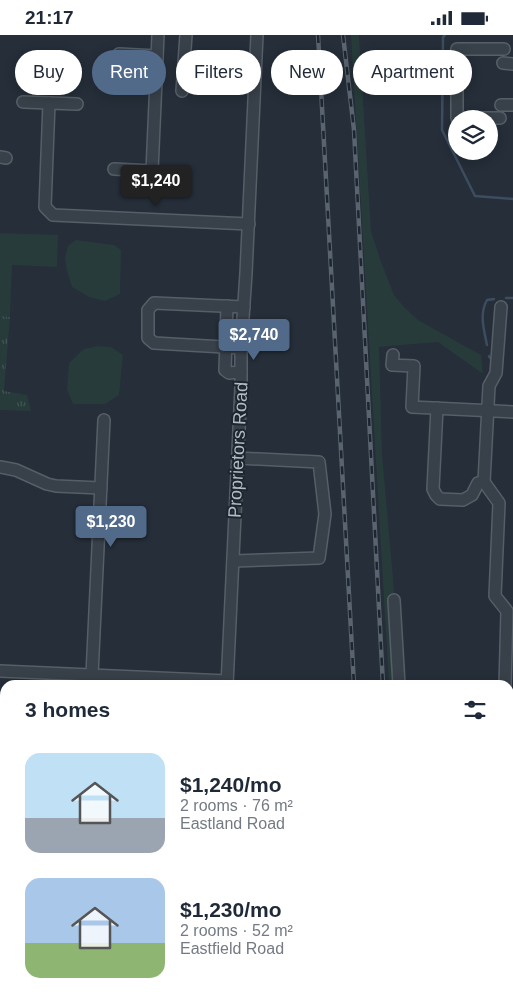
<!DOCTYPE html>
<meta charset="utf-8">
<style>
body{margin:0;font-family:Helvetica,sans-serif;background:#f6f6f7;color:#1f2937;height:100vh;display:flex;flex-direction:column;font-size:19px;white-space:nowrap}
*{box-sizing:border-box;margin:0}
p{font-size:16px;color:#747a83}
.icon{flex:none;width:28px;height:28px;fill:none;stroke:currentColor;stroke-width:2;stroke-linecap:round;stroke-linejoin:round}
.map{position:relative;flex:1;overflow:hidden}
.drawer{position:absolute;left:0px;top:645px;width:514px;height:321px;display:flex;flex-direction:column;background:#fff;border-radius:15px 15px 0 0;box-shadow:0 2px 12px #0003}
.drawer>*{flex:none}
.guide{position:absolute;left:15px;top:15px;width:484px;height:45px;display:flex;gap:10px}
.buttons{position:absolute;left:448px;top:75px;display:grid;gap:10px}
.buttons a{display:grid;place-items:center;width:50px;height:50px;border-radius:50%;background:#fff;box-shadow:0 2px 12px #0003;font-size:25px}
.price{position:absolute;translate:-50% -42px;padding:0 11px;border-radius:5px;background:#526a89;color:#fff;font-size:16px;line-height:32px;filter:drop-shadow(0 1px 2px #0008)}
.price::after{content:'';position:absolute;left:50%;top:30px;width:15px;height:11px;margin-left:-8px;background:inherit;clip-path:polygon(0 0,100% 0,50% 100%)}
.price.current{background:#222;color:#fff}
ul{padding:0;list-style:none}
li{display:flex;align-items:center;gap:15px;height:125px;padding:0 25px}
li span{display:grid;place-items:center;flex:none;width:140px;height:100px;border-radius:15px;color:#555}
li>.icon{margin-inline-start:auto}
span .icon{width:60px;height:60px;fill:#fffc;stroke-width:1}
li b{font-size:21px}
h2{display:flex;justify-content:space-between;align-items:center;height:60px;padding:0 25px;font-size:21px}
.pill{padding:0 18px;border-radius:22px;background:#fff;box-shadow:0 2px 12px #0003;font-size:18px;line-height:45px}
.pill.current{background:#526a89;color:#fff}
.status{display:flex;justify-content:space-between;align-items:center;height:35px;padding:0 25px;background:#fff;direction:ltr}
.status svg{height:14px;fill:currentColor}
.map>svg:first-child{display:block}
.green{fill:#273b3b}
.park{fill:url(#park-tufts)}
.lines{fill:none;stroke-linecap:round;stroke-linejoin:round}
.stream{stroke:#3c4d60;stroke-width:2.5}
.minor-casing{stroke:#565e67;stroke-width:14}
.minor{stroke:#384049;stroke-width:11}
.rail-casing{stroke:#5a6470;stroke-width:4.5}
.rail{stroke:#1d252e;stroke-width:2.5;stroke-dasharray:8;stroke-linecap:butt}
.labels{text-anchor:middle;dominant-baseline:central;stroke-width:4;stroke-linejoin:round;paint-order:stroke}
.street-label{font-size:18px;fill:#b3bbc5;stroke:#1d252e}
</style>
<div class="status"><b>21:17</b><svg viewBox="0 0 49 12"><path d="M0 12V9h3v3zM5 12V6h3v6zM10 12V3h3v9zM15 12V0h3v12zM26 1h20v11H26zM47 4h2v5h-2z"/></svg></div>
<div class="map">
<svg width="513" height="966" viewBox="0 0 513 966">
<defs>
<pattern id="park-tufts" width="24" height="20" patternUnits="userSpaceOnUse" patternTransform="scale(1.25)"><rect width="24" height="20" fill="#273b3b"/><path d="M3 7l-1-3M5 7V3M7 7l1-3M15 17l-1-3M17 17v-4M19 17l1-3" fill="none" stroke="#445556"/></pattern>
</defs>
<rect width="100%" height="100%" fill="#252e39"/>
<g class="green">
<polygon points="351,0 359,0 371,196 380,224 394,260 404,272 418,285 481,320 483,339 438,307 379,312 382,419 393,543 399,650 389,650"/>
<polygon points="0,198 58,200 57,232 12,230 10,282 0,281"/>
<polygon points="76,205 114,210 121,215 120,259 105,266 89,262 72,252 67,236 65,223 68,211"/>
<polygon points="97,311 111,312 123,320 119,360 105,369 73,369 67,355 69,328 84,314"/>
</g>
<g class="park">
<polygon points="0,281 10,282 4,356 27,360 31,376 0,375"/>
<polygon points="509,857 513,857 513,966 415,966 415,961 509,961"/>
</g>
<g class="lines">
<g class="stream">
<polyline points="445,0 443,2 442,95 475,161 513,164"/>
<polyline points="506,263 513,263"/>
<path d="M487,310C484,295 479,279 487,265L494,264"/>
<polyline points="489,321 490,323"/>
<polyline points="509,872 513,872"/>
<polyline points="433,961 434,966"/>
</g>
<defs>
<g id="minor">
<polyline points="119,19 157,21"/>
<polyline points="503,28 513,29"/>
<polyline points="182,56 186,0"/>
<polyline points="23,67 77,69"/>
<polyline points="49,68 45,172 53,180 249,189"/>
<polyline points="501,70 513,70"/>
<polyline points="500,83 457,83 457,14 504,14"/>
<polyline points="0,122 6,123"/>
<polyline points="114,134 152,136 158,0"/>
<polyline points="227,271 225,335 229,338 241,337"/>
<polyline points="501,272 496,338 489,351 484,447 499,468 495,561 507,576 505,650"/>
<polyline points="241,313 154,308 148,303 148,275 154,268 244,272"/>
<polyline points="393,320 392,330 414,331 412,372 513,377"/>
<polyline points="437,373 433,454 436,460 440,464 463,465 472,460 478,448 484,447"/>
<polyline points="0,432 16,435 47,449 56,451 101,453"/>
<polyline points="233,526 319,523 325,479 319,427 238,423"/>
<polyline points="394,565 399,650"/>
<polyline points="0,636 227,646"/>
<polyline points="92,640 104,385"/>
<polyline points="227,650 241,352 241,313 246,238 257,0"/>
<polyline points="509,700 513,700"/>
<polyline points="509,721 513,721"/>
<polyline points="0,822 5,822"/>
<polyline points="212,961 212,966"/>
<polyline points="153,966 153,965"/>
</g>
</defs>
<use href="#minor" class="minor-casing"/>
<use href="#minor" class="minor"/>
<defs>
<g id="rail">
<polyline points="318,0 354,650"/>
<polyline points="343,0 354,95 383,650"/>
<polyline points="282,961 282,966"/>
<polyline points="297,961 299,966"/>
<polyline points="400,961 401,966"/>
<polyline points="343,966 344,961"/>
</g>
</defs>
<use href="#rail" class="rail-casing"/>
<use href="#rail" class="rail"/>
</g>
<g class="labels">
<g class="street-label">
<text transform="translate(238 415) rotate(-87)">Proprietors Road</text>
</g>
</g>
</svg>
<div class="buttons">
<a><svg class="icon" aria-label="layers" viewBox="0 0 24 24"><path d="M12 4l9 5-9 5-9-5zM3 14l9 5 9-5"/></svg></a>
</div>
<b class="price current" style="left:156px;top:172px">$1,240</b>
<b class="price" style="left:254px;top:326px">$2,740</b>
<b class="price" style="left:111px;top:513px">$1,230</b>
<div class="guide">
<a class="pill">Buy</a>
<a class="pill current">Rent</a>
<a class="pill">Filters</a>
<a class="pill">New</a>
<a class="pill">Apartment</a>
</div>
<section class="drawer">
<h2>3 homes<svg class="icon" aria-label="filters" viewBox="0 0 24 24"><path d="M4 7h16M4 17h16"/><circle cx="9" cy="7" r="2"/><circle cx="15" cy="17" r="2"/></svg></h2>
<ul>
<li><span style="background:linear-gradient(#bfe0f5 65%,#9aa5b1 0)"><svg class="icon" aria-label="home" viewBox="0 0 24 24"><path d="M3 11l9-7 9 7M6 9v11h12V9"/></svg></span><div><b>$1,240/mo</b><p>2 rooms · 76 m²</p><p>Eastland Road</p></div></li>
<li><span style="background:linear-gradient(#a9c7e8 65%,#8fb573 0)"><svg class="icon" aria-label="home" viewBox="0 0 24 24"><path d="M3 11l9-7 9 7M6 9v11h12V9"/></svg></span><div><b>$1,230/mo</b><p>2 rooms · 52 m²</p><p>Eastfield Road</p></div></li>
</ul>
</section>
</div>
